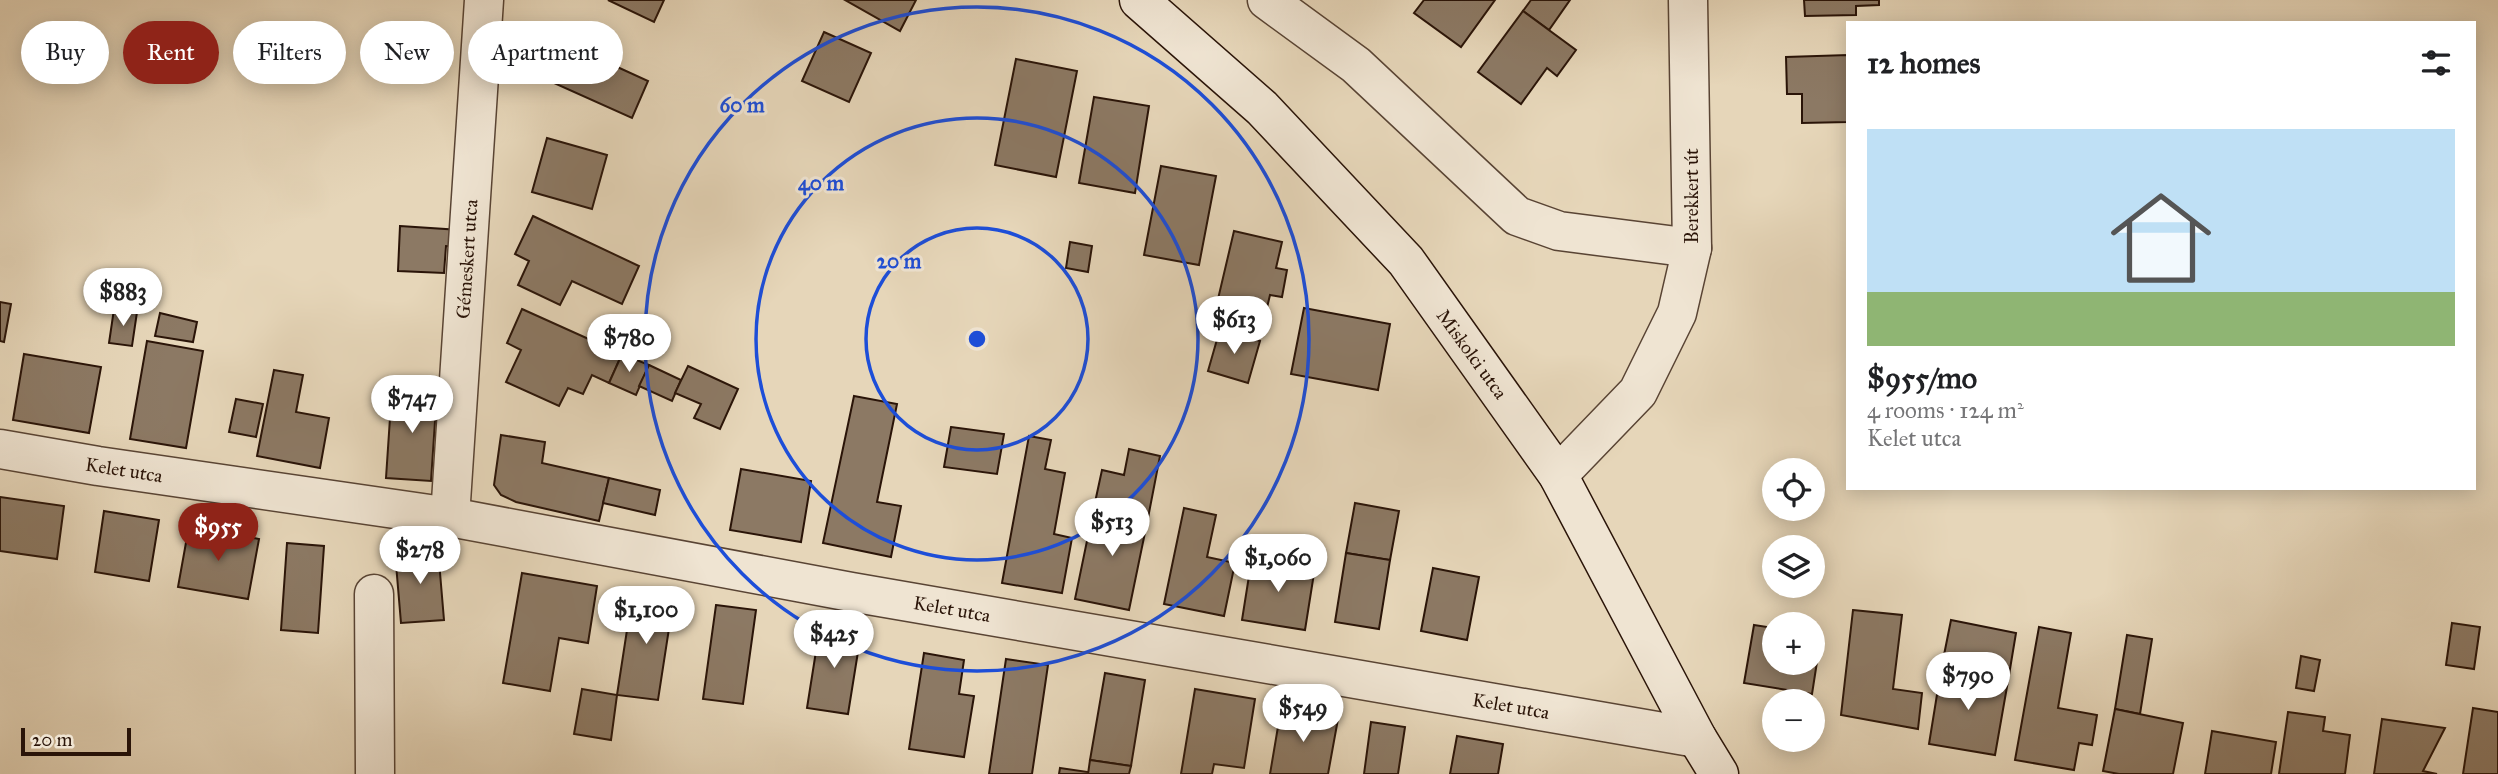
<!DOCTYPE html>
<meta charset="utf-8">
<style>
body{margin:0;font-family:"IM FELL Great Primer",serif;background:#f2f2f2;color:#202124;height:100vh;display:flex;flex-direction:column;font-size:26px;white-space:nowrap}
*{box-sizing:border-box;margin:0}
p{font-size:23px;color:#757577}
.icon{flex:none;width:38px;height:38px;fill:none;stroke:currentColor;stroke-width:2;stroke-linecap:round;stroke-linejoin:round}
.map{position:relative;flex:1;overflow:hidden}
.panel{position:absolute;left:1846px;top:21px;width:630px;height:469px;display:flex;flex-direction:column;background:#fff;border-radius:0px;box-shadow:0 4px 18px #0003}
.panel>*{flex:none}
.hud{position:absolute;left:21px;top:21px;width:665px;height:63px;display:flex;gap:14px}
.fabs{position:absolute;left:1762px;top:458px;display:grid;gap:14px}
.fabs a{display:grid;place-items:center;width:63px;height:63px;border-radius:50%;background:#fff;box-shadow:0 4px 18px #0003;font-size:35px}
.scale{position:absolute;left:21px;bottom:18px;width:110px;box-sizing:border-box;padding-left:7px;border:4px solid #2a1408;border-top:0;font-size:19px;line-height:24px;white-space:nowrap;color:#2a1408;-webkit-text-stroke:5px #efe4d2;paint-order:stroke}
.price{position:absolute;translate:-50% -60px;padding:0 16px;border-radius:24px;background:#fff;color:#222;font-size:23px;line-height:46px;filter:drop-shadow(0 2px 4px #0008)}
.price::after{content:'';position:absolute;left:50%;top:42px;width:21px;height:16px;margin-left:-10px;background:inherit;clip-path:polygon(0 0,100% 0,50% 100%)}
.price.selected{background:#8f2418;color:#fff}
ul{padding:0;list-style:none}
li{display:grid;align-content:center;gap:14px;height:371px;padding:0 21px}
li+li{border-top:2px solid #e0e0e0}
li span{display:grid;place-items:center;height:217px;border-radius:0px;color:#555}
li>.icon{margin-inline-start:auto}
span .icon{width:126px;height:126px;fill:#fffc;stroke-width:1}
li b{font-size:30px}
h2{display:flex;justify-content:space-between;align-items:center;height:84px;padding:0 21px;font-size:30px}
.tag{padding:0 24px;border-radius:32px;background:#fff;box-shadow:0 4px 18px #0003;font-size:24px;line-height:63px}
.tag.selected{background:#8f2418;color:#fff}
.map>svg:first-child{display:block}
.building{fill:#8c7964;stroke:#2a1408;stroke-width:2}
.lines{fill:none;stroke-linecap:round;stroke-linejoin:round}
.minor-casing{stroke:#594434;stroke-width:41}
.secondary-casing{stroke:#2a1408;stroke-width:41}
.minor{stroke:#efe4d2;stroke-width:38}
.secondary{stroke:#efe4d2;stroke-width:38}
.ring{fill:none;stroke:#1d4ed8;stroke-width:3.5}
.labels{text-anchor:middle;dominant-baseline:central;stroke-width:6;stroke-linejoin:round;paint-order:stroke}
.street-label{font-size:19px;fill:#2a1408;stroke:#efe4d2}
.centre{fill:#1d4ed8;stroke:#efe4d2;stroke-width:3.5}
.ring-label{font-size:21px;text-anchor:middle;font-weight:bold;fill:#1d4ed8;stroke:#efe4d2;stroke-width:6;stroke-linejoin:round;paint-order:stroke}
</style>
<div class="map">
<svg width="2498" height="774" viewBox="0 0 2498 774">
<rect width="100%" height="100%" fill="#e6d6b9"/>
<filter id="stains"><feTurbulence type="fractalNoise" baseFrequency=".00286" numOctaves="4"/><feColorMatrix values="0 0 0 0 .2 0 0 0 0 .09 0 0 0 0 .02 0 0 0 .5 -.17"/></filter>
<radialGradient id="worn" r=".72"><stop offset=".6" stop-color="#630" stop-opacity="0"/><stop offset="1" stop-color="#630" stop-opacity=".3"/></radialGradient>
<g class="building">
<polygon points="608,0 664,0 654,22"/>
<polygon points="845,0 916,0 900,31"/>
<polygon points="1424,0 1495,0 1461,47 1414,13"/>
<polygon points="1531,0 1570,0 1549,30 1523,11"/>
<polygon points="1804,0 1879,0 1879,5 1856,6 1856,15 1805,16"/>
<polygon points="1523,11 1576,50 1557,76 1547,68 1521,104 1478,72"/>
<polygon points="824,32 871,53 849,102 802,81"/>
<polygon points="543,33 648,81 632,118 525,70"/>
<polygon points="1848,55 1848,122 1802,123 1802,94 1787,94 1786,57"/>
<polygon points="1016,59 1077,71 1056,177 995,165"/>
<polygon points="1094,97 1149,106 1135,193 1079,183"/>
<polygon points="547,138 607,155 592,209 532,192"/>
<polygon points="1161,166 1216,176 1199,265 1144,255"/>
<polygon points="533,216 639,266 622,304 572,281 560,305 518,285 529,261 515,254"/>
<polygon points="400,226 460,230 459,247 446,246 444,273 398,271"/>
<polygon points="1234,231 1282,242 1276,268 1287,270 1282,297 1270,295 1265,316 1252,313 1249,324 1214,316"/>
<polygon points="1070,242 1092,246 1088,272 1066,268"/>
<polygon points="0,302 11,304 4,342 0,341"/>
<polygon points="1304,308 1390,324 1378,390 1291,374"/>
<polygon points="114,309 137,312 132,346 109,343"/>
<polygon points="522,309 622,354 609,383 592,375 583,394 568,388 559,406 506,382 521,350 507,343"/>
<polygon points="160,313 197,322 193,342 155,336"/>
<polygon points="1220,329 1260,341 1248,383 1208,371"/>
<polygon points="147,341 203,351 186,448 130,439"/>
<polygon points="24,354 101,367 89,433 13,420"/>
<polygon points="622,354 649,365 636,395 609,383"/>
<polygon points="649,365 681,380 672,401 639,386"/>
<polygon points="688,366 738,389 720,429 694,418 701,404 675,393"/>
<polygon points="274,370 303,375 296,412 329,418 320,468 257,456"/>
<polygon points="392,388 437,391 431,481 386,478"/>
<polygon points="854,396 897,404 877,502 901,506 891,557 823,543"/>
<polygon points="236,399 263,404 256,437 229,432"/>
<polygon points="951,427 1004,434 997,474 944,467"/>
<polygon points="501,435 545,442 542,463 609,478 599,521 516,502 501,495 494,485"/>
<polygon points="1029,436 1051,440 1045,469 1065,473 1054,534 1072,538 1062,593 1002,583"/>
<polygon points="1129,449 1160,456 1148,518 1094,507 1102,470 1124,475"/>
<polygon points="741,469 811,481 801,542 730,530"/>
<polygon points="609,478 660,490 655,515 603,503"/>
<polygon points="0,497 64,506 57,559 0,551"/>
<polygon points="1355,503 1399,511 1390,560 1346,553"/>
<polygon points="1094,507 1148,518 1129,610 1075,599"/>
<polygon points="1184,508 1216,515 1207,557 1235,563 1224,616 1164,604"/>
<polygon points="104,511 159,520 149,581 95,572"/>
<polygon points="189,526 259,539 248,599 178,587"/>
<polygon points="287,543 324,546 318,633 281,630"/>
<polygon points="438,549 444,620 401,623 395,552"/>
<polygon points="1346,553 1390,560 1379,629 1335,622"/>
<polygon points="1252,557 1315,567 1305,630 1242,620"/>
<polygon points="1433,568 1479,577 1467,640 1421,631"/>
<polygon points="522,573 597,586 588,643 559,638 550,691 503,683"/>
<polygon points="633,591 674,596 658,700 617,695"/>
<polygon points="716,605 756,610 743,704 703,699"/>
<polygon points="1853,610 1902,615 1893,689 1922,693 1918,729 1841,715"/>
<polygon points="1951,620 2016,633 2008,681 1941,670"/>
<polygon points="2452,623 2480,627 2474,669 2446,665"/>
<polygon points="1754,625 1774,628 1774,663 1813,663 1813,635 1821,636 1812,694 1744,683"/>
<polygon points="820,626 861,633 848,714 807,708"/>
<polygon points="2039,627 2071,633 2058,708 2097,715 2092,745 2079,743 2074,770 2015,760"/>
<polygon points="2127,635 2152,639 2140,714 2115,709"/>
<polygon points="924,653 964,660 959,694 974,696 964,757 909,749"/>
<polygon points="2301,656 2320,660 2314,691 2296,688"/>
<polygon points="1006,659 1048,665 1032,774 989,774"/>
<polygon points="1941,670 2008,681 1995,755 1929,744"/>
<polygon points="1105,673 1145,680 1131,766 1090,760"/>
<polygon points="582,689 617,695 611,740 574,734"/>
<polygon points="1195,689 1255,699 1244,768 1214,764 1212,774 1181,774"/>
<polygon points="2473,708 2498,712 2498,774 2463,774"/>
<polygon points="1281,709 1338,719 1328,774 1270,774"/>
<polygon points="2115,709 2183,723 2173,774 2119,774 2103,771"/>
<polygon points="2288,712 2325,717 2323,731 2350,735 2345,774 2279,774"/>
<polygon points="2382,719 2445,728 2423,771 2437,774 2374,774"/>
<polygon points="1371,722 1405,727 1398,774 1364,774"/>
<polygon points="2212,731 2276,742 2271,774 2205,774"/>
<polygon points="1457,736 1503,744 1498,774 1450,774"/>
<polygon points="1090,760 1131,766 1129,774 1088,774"/>
<polygon points="1060,768 1088,772 1088,774 1059,774"/>
</g>
<g class="lines">
<defs>
<g id="minor">
<polyline points="1267,0 1356,65 1517,216 1559,231 1692,248"/>
<polyline points="0,449 98,466 450,517 851,592 1697,738"/>
<polyline points="1558,475 1638,392 1677,313 1692,248 1688,0"/>
<polyline points="450,517 484,0"/>
<polyline points="374,594 375,774"/>
</g>
<polyline id="secondary" points="1139,0 1262,108 1406,261 1558,475 1697,738 1719,774"/>
</defs>
<use href="#minor" class="minor-casing"/>
<use href="#secondary" class="secondary-casing"/>
<use href="#minor" class="minor"/>
<use href="#secondary" class="secondary"/>
</g>
<g class="ring">
<circle cx="977" cy="339" r="111"/>
<circle cx="977" cy="339" r="221"/>
<circle cx="977" cy="339" r="332"/>
</g>
<g class="labels">
<g class="street-label">
<text transform="translate(1691 196) rotate(-90)">Berekkert út</text>
<text transform="translate(467 259) rotate(-86)">Gémeskert utca</text>
<text transform="translate(1472 354) rotate(54)">Miskolci utca</text>
<text transform="translate(124 470) rotate(9)">Kelet utca</text>
<text transform="translate(952 609) rotate(10)">Kelet utca</text>
<text transform="translate(1511 706) rotate(10)">Kelet utca</text>
</g>
</g>
<circle cx="977" cy="339" r="10" class="centre"/>
<g class="ring-label">
<text x="742" y="112">60 m</text>
<text x="821" y="190">40 m</text>
<text x="899" y="268">20 m</text>
</g>
<rect width="100%" height="100%" filter="url(#stains)"/>
<rect width="100%" height="100%" fill="url(#worn)"/>
</svg>
<div class="fabs">
<a><svg class="icon" aria-label="locate" viewBox="0 0 24 24"><circle cx="12" cy="12" r="6"/><path d="M12 2v4M12 18v4M2 12h4M18 12h4"/></svg></a>
<a><svg class="icon" aria-label="layers" viewBox="0 0 24 24"><path d="M12 4l9 5-9 5-9-5zM3 14l9 5 9-5"/></svg></a>
<a>+</a>
<a>−</a>
</div>
<div class="scale">20 m</div>
<b class="price" style="left:123px;top:328px">$883</b>
<b class="price" style="left:1234px;top:356px">$613</b>
<b class="price" style="left:629px;top:374px">$780</b>
<b class="price" style="left:412px;top:435px">$747</b>
<b class="price" style="left:1112px;top:558px">$513</b>
<b class="price selected" style="left:218px;top:563px">$955</b>
<b class="price" style="left:420px;top:586px">$278</b>
<b class="price" style="left:1278px;top:594px">$1,060</b>
<b class="price" style="left:646px;top:646px">$1,100</b>
<b class="price" style="left:834px;top:670px">$425</b>
<b class="price" style="left:1968px;top:712px">$790</b>
<b class="price" style="left:1303px;top:744px">$549</b>
<div class="hud">
<a class="tag">Buy</a>
<a class="tag selected">Rent</a>
<a class="tag">Filters</a>
<a class="tag">New</a>
<a class="tag">Apartment</a>
</div>
<section class="panel">
<h2>12 homes<svg class="icon" aria-label="filters" viewBox="0 0 24 24"><path d="M4 7h16M4 17h16"/><circle cx="9" cy="7" r="2"/><circle cx="15" cy="17" r="2"/></svg></h2>
<ul>
<li><span style="background:linear-gradient(#bfe0f5 75%,#8fb573 0)"><svg class="icon" aria-label="home" viewBox="0 0 24 24"><path d="M3 11l9-7 9 7M6 9v11h12V9"/></svg></span><div><b>$955/mo</b><p>4 rooms · 124 m²</p><p>Kelet utca</p></div></li>
</ul>
</section>
</div>
